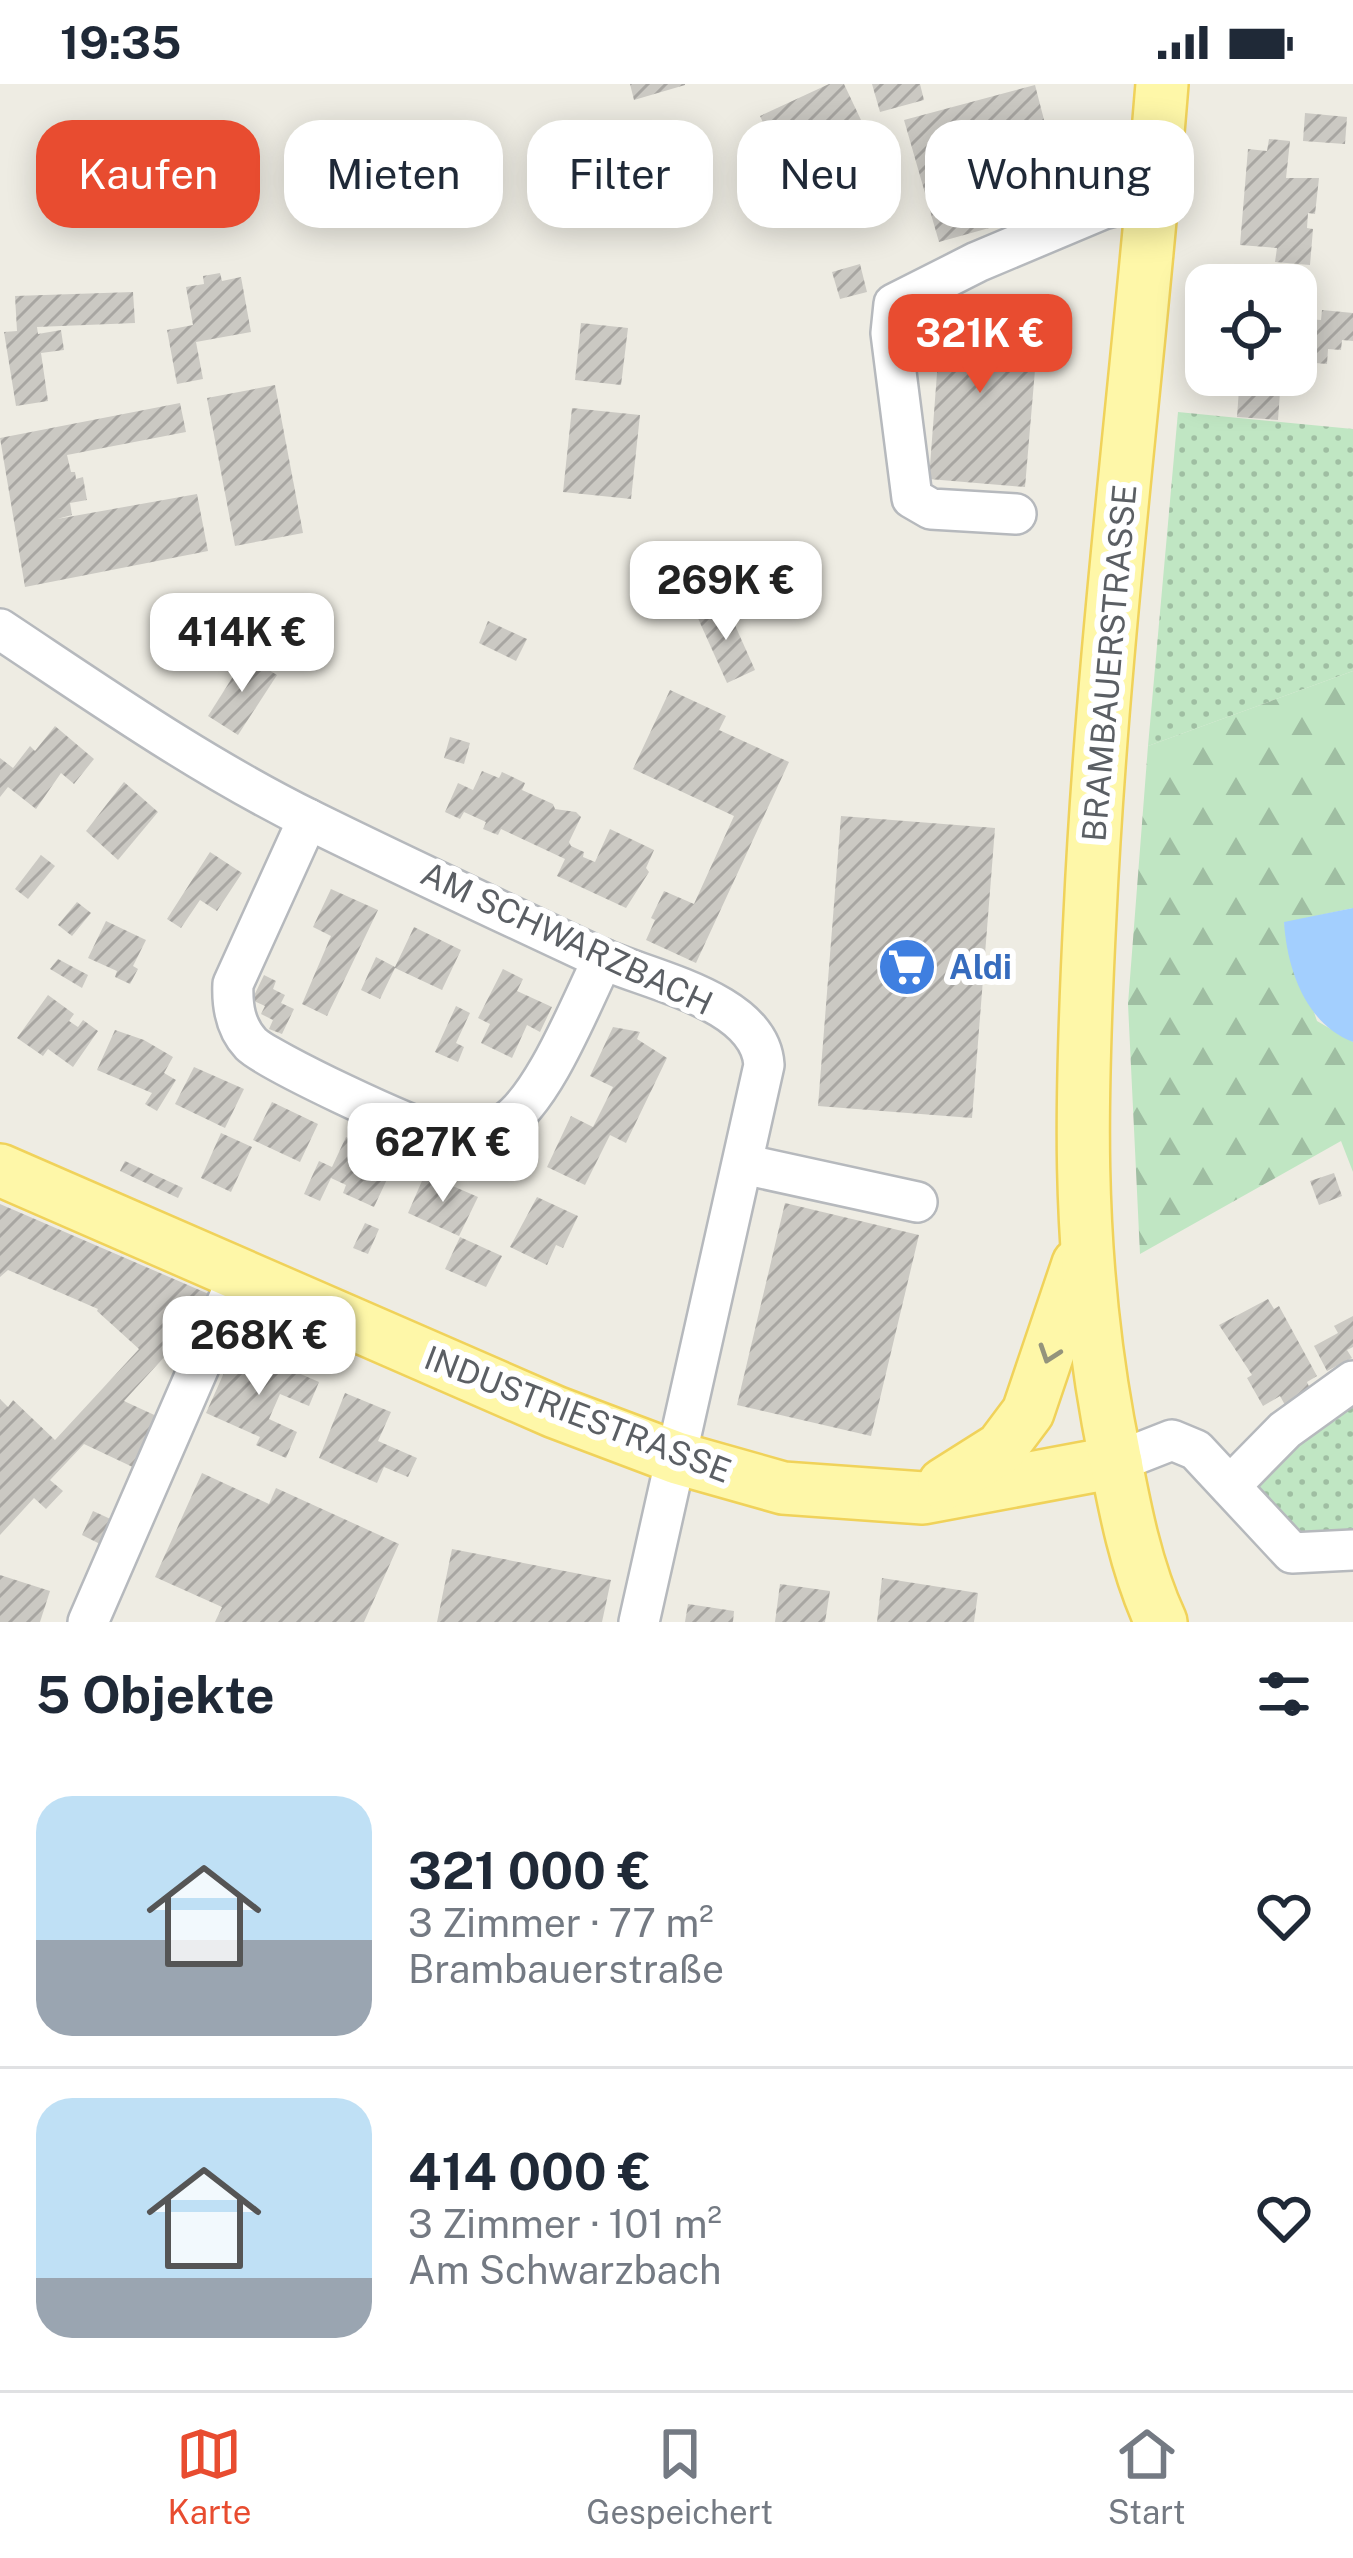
<!DOCTYPE html>
<html lang="de">
<meta charset="utf-8">
<style>
body{margin:0;font-family:"Public Sans",sans-serif;background:#f6f6f7;color:#1f2937;height:100vh;display:flex;flex-direction:column;font-size:45px;white-space:nowrap}
*{box-sizing:border-box;margin:0}
p{font-size:39px;color:#747a83}
.icon{flex:none;width:66px;height:66px;fill:none;stroke:currentColor;stroke-width:2;stroke-linecap:round;stroke-linejoin:round}
.map{position:relative;height:1538px;overflow:hidden}
.details{display:flex;flex-direction:column;background:#fff;flex:1}
.details>*{flex:none}
.banner{position:absolute;left:36px;top:36px;width:1281px;height:108px;display:flex;gap:24px}
.controls{position:absolute;left:1185px;top:180px;display:grid;gap:24px}
.controls a{display:grid;place-items:center;width:132px;height:132px;border-radius:24px;background:#fff;box-shadow:0 6px 30px #0003;font-size:60px}
.price{position:absolute;translate:-50% -102px;padding:0 27px;border-radius:24px;background:#fff;color:#222;font-size:39px;line-height:78px;filter:drop-shadow(0 3px 6px #0008)}
.price::after{content:'';position:absolute;left:50%;top:72px;width:36px;height:27px;margin-left:-18px;background:inherit;clip-path:polygon(0 0,100% 0,50% 100%)}
.price.selected{background:#e84c30;color:#fff}
ul{padding:0;list-style:none}
li{display:flex;align-items:center;gap:36px;height:300px;padding:0 36px}
li+li{border-top:3px solid #e0e1e3}
li span{display:grid;place-items:center;flex:none;width:336px;height:240px;border-radius:36px;color:#555}
li>.icon{margin-inline-start:auto}
span .icon{width:144px;height:144px;fill:#fffc;stroke-width:1}
li b{font-size:51px}
h2{display:flex;justify-content:space-between;align-items:center;height:144px;padding:0 36px;font-size:51px}
.chip{padding:0 42px;border-radius:36px;background:#fff;box-shadow:0 6px 30px #0003;font-size:42px;line-height:108px}
.chip.selected{background:#e84c30;color:#fff}
.status{display:flex;justify-content:space-between;align-items:center;height:84px;padding:0 60px;background:#fff;direction:ltr}
.status svg{height:33px;fill:currentColor}
.tabs{display:flex;justify-content:space-around;align-items:center;height:168px;border-top:3px solid #e0e1e3;background:#fff;font-size:33px;color:#747a83}
.tabs a{display:grid;justify-items:center;gap:6px}
.tabs .selected{color:#e84c30}
.map>svg:first-child{display:block}
.grass{fill:url(#grass-dots)}
.forest{fill:url(#forest-firs)}
.water{fill:#a3cffe}
.building{fill:url(#building-hatch)}
.lines{fill:none;stroke-linecap:round;stroke-linejoin:round}
.minor-casing{stroke:#b6b9bd;stroke-width:44}
.major-casing{stroke:#f0d25a;stroke-width:56}
.minor{stroke:#fff;stroke-width:39}
.major{stroke:#fef7a8;stroke-width:51}
.oneway{stroke:#94947c}
.labels{text-anchor:middle;dominant-baseline:central;stroke-width:12;stroke-linejoin:round;paint-order:stroke}
.street-label{font-size:33px;fill:#5b5f64;stroke:#fff}
.shop-label{font-size:33px;font-weight:bold;fill:#366cbe;stroke:#fff;text-anchor:start}
</style>
<div class="status"><b>19:35</b><svg viewBox="0 0 49 12"><path d="M0 12V9h3v3zM5 12V6h3v6zM10 12V3h3v9zM15 12V0h3v12zM26 1h20v11H26zM47 4h2v5h-2z"/></svg></div>
<div class="map">
<svg width="1353" height="1538" viewBox="0 0 1353 1538">
<defs>
<pattern id="grass-dots" width="8" height="8" patternUnits="userSpaceOnUse" patternTransform="scale(3)"><rect width="8" height="8" fill="#c0e6c3"/><path d="M2 2h.1M6 6h.1" fill="none" stroke="#9fbea2" stroke-width="1.8" stroke-linecap="round"/></pattern>
<pattern id="forest-firs" width="22" height="20" patternUnits="userSpaceOnUse" patternTransform="scale(3)"><rect width="22" height="20" fill="#c0e6c3"/><path d="M5 1l3.5 6h-7zM16 11l3.5 6h-7z" fill="#9fbea2"/></pattern>
<pattern id="building-hatch" width="6" height="6" patternUnits="userSpaceOnUse" patternTransform="scale(3)"><rect width="6" height="6" fill="#cbc9c3"/><path d="M-1 1l2-2M0 6l6-6M5 7l2-2" fill="none" stroke="#a8a6a2"/></pattern>
</defs>
<rect width="100%" height="100%" fill="#eeece3"/>
<g class="grass">
<polygon points="1178,328 1353,345 1353,587 1148,662"/>
<polygon points="1353,1314 1353,1455 1308,1457 1256,1406 1289,1361"/>
</g>
<polygon class="forest" points="1353,587 1353,824 1284,839 1317,937 1353,958 1353,1088 1341,1057 1140,1170 1128,920 1148,662"/>
<path class="water" d="M1353,824V958C1306,940 1287,886 1284,838Z"/>
<g class="building">
<polygon points="630,0 685,0 685,1 634,16"/>
<polygon points="829,0 844,0 869,53 826,73 816,52 778,70 760,32"/>
<polygon points="872,0 920,0 924,16 880,28"/>
<polygon points="1035,1 1049,55 989,71 1007,139 939,158 904,36"/>
<polygon points="1305,29 1347,33 1345,60 1303,57"/>
<polygon points="1269,55 1290,57 1286,94 1319,94 1315,130 1308,129 1307,144 1313,145 1310,181 1275,178 1277,164 1240,161 1248,65 1267,67"/>
<polygon points="860,180 867,208 840,215 832,188"/>
<polygon points="220,189 222,197 241,193 251,248 196,258 203,295 177,300 167,246 193,241 186,203 204,200 203,192"/>
<polygon points="133,208 135,239 37,243 38,250 61,246 64,266 41,269 48,317 16,322 4,248 17,247 15,212"/>
<polygon points="943,210 1015,215 1009,284 1035,286 1025,403 929,395"/>
<polygon points="1322,226 1353,229 1353,257 1342,256 1341,266 1328,265 1327,280 1304,278 1305,267 1296,267 1296,240 1306,241 1307,235 1321,236"/>
<polygon points="581,239 628,244 621,301 575,296"/>
<polygon points="275,301 303,449 235,462 207,314"/>
<polygon points="1239,305 1280,308 1278,336 1237,333"/>
<polygon points="180,319 186,348 67,371 71,388 75,388 76,395 83,393 87,416 70,419 72,431 57,435 197,410 208,467 25,503 0,354"/>
<polygon points="572,324 640,331 631,415 563,408"/>
<polygon points="725,519 755,586 727,599 697,532"/>
<polygon points="488,537 527,555 516,577 479,559"/>
<polygon points="246,572 277,591 238,651 208,632"/>
<polygon points="670,606 726,632 719,646 789,678 696,879 646,856 655,836 651,834 664,807 694,820 734,732 633,685"/>
<polygon points="55,642 94,675 74,700 61,689 36,725 8,703 0,713 0,674 13,684 30,662 35,667"/>
<polygon points="450,653 470,659 464,680 444,674"/>
<polygon points="482,687 499,694 502,688 525,699 522,706 553,720 555,725 576,728 581,733 569,758 571,762 584,768 583,773 595,778 610,745 654,766 646,784 649,788 626,824 557,792 565,775 501,745 498,751 483,745 486,738 464,728 460,735 445,728 458,699 473,706"/>
<polygon points="124,698 158,728 118,776 86,747"/>
<polygon points="841,732 995,744 972,1034 818,1022"/>
<polygon points="210,768 242,789 217,827 200,816 181,844 167,835"/>
<polygon points="41,771 55,782 28,815 15,805"/>
<polygon points="331,805 378,826 327,932 302,920 331,852 313,843"/>
<polygon points="77,818 91,829 72,852 58,841"/>
<polygon points="106,837 146,856 133,882 138,885 130,900 115,893 117,887 88,874"/>
<polygon points="414,843 461,866 442,906 395,884 380,915 361,906 376,873 395,883"/>
<polygon points="58,875 88,891 82,904 50,885"/>
<polygon points="503,885 523,895 517,907 552,923 540,948 527,941 512,974 481,959 490,940 478,934"/>
<polygon points="264,891 276,897 273,905 285,911 281,919 294,925 282,950 269,945 273,936 261,930 265,922 252,916"/>
<polygon points="48,911 74,930 69,937 78,943 83,936 98,947 73,983 48,965 43,972 17,954"/>
<polygon points="456,922 470,929 456,959 464,963 458,978 435,968"/>
<polygon points="613,943 640,948 637,955 667,974 626,1059 610,1051 585,1101 547,1083 571,1032 593,1043 613,1003 590,992"/>
<polygon points="115,946 144,956 173,973 164,989 176,996 157,1027 145,1020 152,1009 97,986"/>
<polygon points="194,983 244,1005 225,1044 175,1020"/>
<polygon points="272,1018 318,1040 300,1078 253,1056"/>
<polygon points="221,1049 252,1063 231,1108 201,1094"/>
<polygon points="346,1053 397,1074 374,1123 343,1109 346,1101 331,1094 320,1117 304,1110 319,1077 332,1083"/>
<polygon points="125,1077 183,1104 178,1114 120,1087"/>
<polygon points="1334,1089 1342,1112 1319,1121 1310,1097"/>
<polygon points="425,1090 478,1113 459,1152 408,1129"/>
<polygon points="537,1113 578,1132 563,1164 556,1161 547,1181 510,1163"/>
<polygon points="785,1119 919,1151 871,1352 737,1321"/>
<polygon points="0,1120 218,1214 124,1317 163,1335 139,1386 84,1360 50,1396 63,1407 46,1425 34,1414 0,1451 0,1315 8,1323 13,1316 55,1356 139,1265 97,1227 98,1225 8,1186 0,1193"/>
<polygon points="365,1139 379,1145 368,1170 353,1164"/>
<polygon points="460,1153 502,1172 486,1203 445,1185"/>
<polygon points="1268,1215 1274,1225 1279,1222 1317,1292 1307,1298 1311,1307 1285,1321 1280,1312 1263,1322 1247,1294 1252,1291 1219,1241"/>
<polygon points="1353,1232 1353,1263 1347,1266 1352,1274 1327,1287 1314,1262 1338,1249 1334,1242"/>
<polygon points="236,1262 319,1298 309,1322 280,1310 269,1335 297,1348 286,1374 256,1361 260,1353 206,1329"/>
<polygon points="345,1309 391,1328 378,1357 417,1374 408,1393 384,1383 377,1399 319,1374"/>
<polygon points="202,1389 269,1420 276,1404 399,1460 364,1538 215,1538 222,1523 155,1493"/>
<polygon points="93,1427 117,1438 106,1463 82,1451"/>
<polygon points="452,1465 611,1496 602,1538 437,1538"/>
<polygon points="0,1491 50,1507 40,1538 0,1538"/>
<polygon points="882,1494 978,1509 974,1538 877,1538"/>
<polygon points="780,1500 830,1507 825,1538 775,1538"/>
<polygon points="688,1520 734,1527 733,1538 685,1538"/>
</g>
<g class="lines">
<defs>
<g id="minor">
<polyline points="1016,430 931,425 912,414 891,249 894,220 977,178 1103,125 1122,120 1152,123"/>
<path d="M0,545C101,612 201,682 310,736C405,783 502,828 598,873C647,896 760,916 764,981L639,1538"/>
<path d="M308,735L233,900C232,922 235,943 251,960C267,976 418,1048 442,1051C464,1055 485,1051 504,1040C544,1015 581,919 603,875"/>
<polyline points="743,1080 917,1118"/>
<polyline points="1116,1378 1172,1356 1196,1366 1292,1469 1353,1466"/>
<polyline points="1230,1402 1285,1346 1353,1297"/>
<polyline points="88,1538 239,1191"/>
</g>
<g id="major">
<polyline points="0,1086 555,1328 677,1374 783,1404 923,1414 1116,1378"/>
<polyline points="944,1400 1001,1364 1028,1328 1078,1180"/>
<path d="M1161,1538C1132,1476 1121,1403 1108,1337C1076,1160 1081,1008 1090,831C1103,553 1140,277 1162,0"/>
</g>
</defs>
<use href="#minor" class="minor-casing"/>
<use href="#major" class="major-casing"/>
<use href="#minor" class="minor"/>
<use href="#major" class="major"/>
</g>
<defs><path id="oneway-chevron" d="M-2-3.5L2.5 0L-2 3.5" fill="none" stroke-width="1.6" stroke-linecap="round" stroke-linejoin="round" transform="scale(3)"/></defs>
<use class="oneway" href="#oneway-chevron" transform="translate(1049 1270) rotate(109)"/>
<defs>
<symbol id="supermarket-disc" viewBox="-11 -11 22 22"><circle r="9.5" fill="#3f7fe0" stroke="#fff"/><path d="M-6-5.5h2.5l.6 2H6L4.5 2H-2.5L-4.4-4H-6ZM-1.5 3.2a1.3 1.3 0 1 0 .1 0ZM3 3.2a1.3 1.3 0 1 0 .1 0Z" fill="#fff"/></symbol>
</defs>
<g fill-rule="evenodd">
<use href="#supermarket-disc" x="874" y="850" width="66" height="66"/>
</g>
<g class="labels">
<g class="street-label">
<text transform="translate(1109 579) rotate(-85)">BRAMBAUERSTRASSE</text>
<text transform="translate(567 854) rotate(25)">AM SCHWARZBACH</text>
<text transform="translate(578 1330) rotate(21)">INDUSTRIESTRASSE</text>
</g>
<g class="shop-label">
<text x="949" y="883">Aldi</text>
</g>
</g>
</svg>
<div class="controls">
<a><svg class="icon" aria-label="locate" viewBox="0 0 24 24"><circle cx="12" cy="12" r="6"/><path d="M12 2v4M12 18v4M2 12h4M18 12h4"/></svg></a>
</div>
<b class="price selected" style="left:980px;top:312px">321K €</b>
<b class="price" style="left:726px;top:559px">269K €</b>
<b class="price" style="left:242px;top:611px">414K €</b>
<b class="price" style="left:443px;top:1121px">627K €</b>
<b class="price" style="left:259px;top:1314px">268K €</b>
<div class="banner">
<a class="chip selected">Kaufen</a>
<a class="chip">Mieten</a>
<a class="chip">Filter</a>
<a class="chip">Neu</a>
<a class="chip">Wohnung</a>
</div>
</div>
<section class="details">
<h2>5 Objekte<svg class="icon" aria-label="filters" viewBox="0 0 24 24"><path d="M4 7h16M4 17h16"/><circle cx="9" cy="7" r="2"/><circle cx="15" cy="17" r="2"/></svg></h2>
<ul>
<li><span style="background:linear-gradient(#bfe0f5 60%,#9aa5b1 0)"><svg class="icon" aria-label="home" viewBox="0 0 24 24"><path d="M3 11l9-7 9 7M6 9v11h12V9"/></svg></span><div><b>321 000 €</b><p>3 Zimmer · 77 m²</p><p>Brambauerstraße</p></div><svg class="icon" aria-label="heart" viewBox="0 0 24 24"><path d="M12 20l-8-8c-3-5 5-10 8-4 3-6 11-1 8 4z"/></svg></li>
<li><span style="background:linear-gradient(#bfe0f5 75%,#9aa5b1 0)"><svg class="icon" aria-label="home" viewBox="0 0 24 24"><path d="M3 11l9-7 9 7M6 9v11h12V9"/></svg></span><div><b>414 000 €</b><p>3 Zimmer · 101 m²</p><p>Am Schwarzbach</p></div><svg class="icon" aria-label="heart" viewBox="0 0 24 24"><path d="M12 20l-8-8c-3-5 5-10 8-4 3-6 11-1 8 4z"/></svg></li>
</ul>
</section>
<nav class="tabs">
<a class="selected"><svg class="icon" aria-label="map" viewBox="0 0 24 24"><path d="M3 6l6-2 6 2 6-2v14l-6 2-6-2-6 2zM9 4v14M15 6v14"/></svg>Karte</a>
<a><svg class="icon" aria-label="saved" viewBox="0 0 24 24"><path d="M7 4h10v16l-5-4-5 4z"/></svg>Gespeichert</a>
<a><svg class="icon" aria-label="home" viewBox="0 0 24 24"><path d="M3 11l9-7 9 7M6 9v11h12V9"/></svg>Start</a>
</nav>
